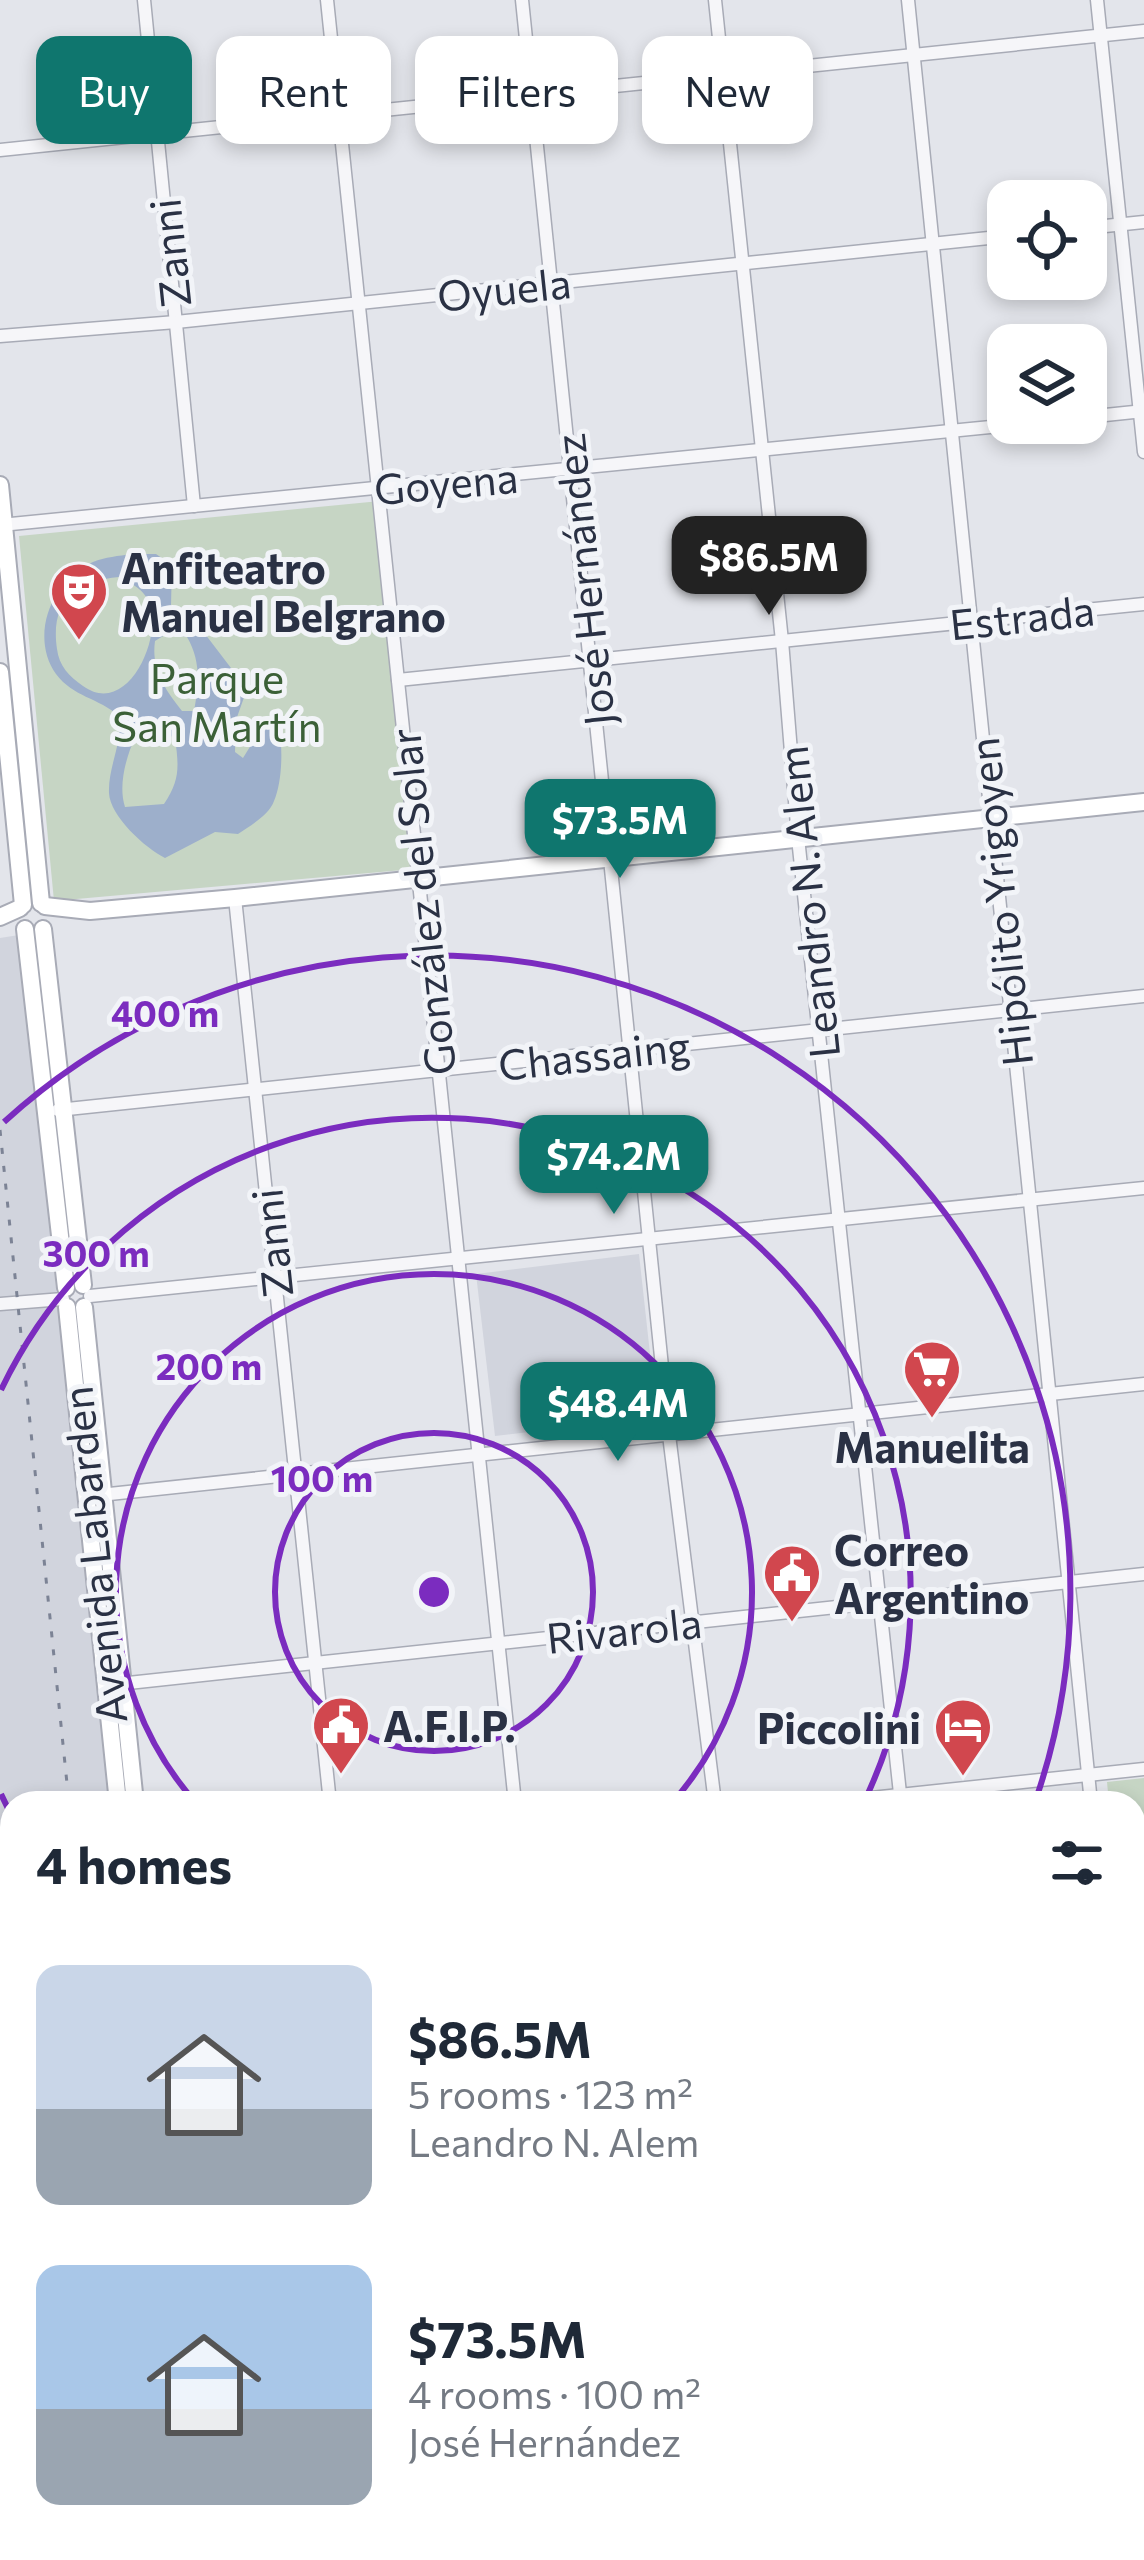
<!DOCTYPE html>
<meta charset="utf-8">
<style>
body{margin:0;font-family:Commissioner,sans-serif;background:#f6f6f7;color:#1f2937;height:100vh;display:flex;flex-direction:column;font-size:45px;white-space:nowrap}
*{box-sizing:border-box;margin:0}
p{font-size:39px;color:#747a83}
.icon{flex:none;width:66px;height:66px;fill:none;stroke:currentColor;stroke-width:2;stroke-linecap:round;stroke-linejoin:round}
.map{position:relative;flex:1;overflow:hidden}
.panel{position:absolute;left:0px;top:1791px;width:1146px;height:771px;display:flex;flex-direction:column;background:#fff;border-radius:36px 36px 0 0;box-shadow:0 6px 18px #0003}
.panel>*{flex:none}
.guide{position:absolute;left:36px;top:36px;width:1074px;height:108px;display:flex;gap:24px}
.tools{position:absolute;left:987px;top:180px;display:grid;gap:24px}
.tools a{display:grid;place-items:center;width:120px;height:120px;border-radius:24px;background:#fff;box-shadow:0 6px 18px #0003;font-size:60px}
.price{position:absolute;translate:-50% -102px;padding:0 27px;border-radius:24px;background:#0f766e;color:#fff;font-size:39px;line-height:78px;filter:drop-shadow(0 3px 6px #0008)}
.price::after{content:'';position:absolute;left:50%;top:72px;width:36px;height:27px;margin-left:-18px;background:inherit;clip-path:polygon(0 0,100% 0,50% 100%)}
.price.on{background:#222;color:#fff}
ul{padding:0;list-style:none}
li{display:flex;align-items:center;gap:36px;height:300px;padding:0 36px}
li span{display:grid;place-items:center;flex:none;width:336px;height:240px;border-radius:24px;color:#555}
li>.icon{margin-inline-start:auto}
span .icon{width:144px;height:144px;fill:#fffc;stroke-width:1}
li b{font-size:51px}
h2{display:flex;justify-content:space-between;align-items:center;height:144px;padding:0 36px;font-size:51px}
.chip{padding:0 42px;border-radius:24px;background:#fff;box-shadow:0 6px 18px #0003;font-size:42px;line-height:108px}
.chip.on{background:#0f766e;color:#fff}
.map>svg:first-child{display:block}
.built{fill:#d1d4dd}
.green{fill:#c6d5c4}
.water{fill:#9dafcb;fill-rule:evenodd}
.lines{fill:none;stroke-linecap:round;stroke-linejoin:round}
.street-casing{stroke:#a8abb6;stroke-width:15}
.secondary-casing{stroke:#a8abb6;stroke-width:20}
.street{stroke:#f6f6f9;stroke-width:12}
.secondary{stroke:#fff;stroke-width:16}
.rail{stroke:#7c8395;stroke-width:3;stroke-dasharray:6 12;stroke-linecap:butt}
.ring{fill:none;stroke:#7b2cbf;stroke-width:6}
.labels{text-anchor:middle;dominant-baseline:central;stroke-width:10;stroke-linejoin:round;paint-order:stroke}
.street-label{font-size:42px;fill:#2a3144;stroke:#f2f4f8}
.poi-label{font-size:42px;font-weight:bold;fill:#2a3144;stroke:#f2f4f8;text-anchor:start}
.park-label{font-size:42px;fill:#3b6037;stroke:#f2f4f8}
.centre{fill:#7b2cbf;stroke:#f2f4f8;stroke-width:6}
.ring-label{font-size:36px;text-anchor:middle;font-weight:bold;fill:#7b2cbf;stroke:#f2f4f8;stroke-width:10;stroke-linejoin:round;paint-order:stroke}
</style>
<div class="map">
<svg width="1144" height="2560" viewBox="0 0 1144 2560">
<rect width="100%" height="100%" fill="#e3e5eb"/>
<g class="built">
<polygon points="19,935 110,1803 12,1803 12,2407 0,2293 0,938"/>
<polygon points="639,1254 657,1417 495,1436 476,1274"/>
</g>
<g class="green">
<polygon points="380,501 414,869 54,901 19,536"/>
<polygon points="1144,1778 1144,1942 1134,1943 1134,1803 1109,1803 1107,1782"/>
</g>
<path class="water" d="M131,554H156L172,565L171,605L186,609L247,689L236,720L235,752L243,758L266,721L278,722C283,743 283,780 274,801C269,815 250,826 238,834L215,832L165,858C145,848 110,816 109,793C108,766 123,743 119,716C99,698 73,697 56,674C29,636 52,579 93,562C105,557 119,556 131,554ZM119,577C133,584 147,591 151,608C160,643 126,717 83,686C69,676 59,666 57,649C50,601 75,581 119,577ZM168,633L187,637C201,661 199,684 194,711H182C165,689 151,670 155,641ZM153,728L175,738C179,767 180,780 164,804L125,807C118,785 126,758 135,737Z"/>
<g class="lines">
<defs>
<g id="street">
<polyline points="144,0 194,506"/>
<polyline points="327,0 515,1803"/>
<polyline points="522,0 669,1435 715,1803"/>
<polyline points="715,0 782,641 798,838 901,1803"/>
<polyline points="908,0 1091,1803"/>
<polyline points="1097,0 1144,452"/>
<polyline points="0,150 1144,31"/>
<polyline points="1086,228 1144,222"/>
<polyline points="0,336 176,322 1008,236"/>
<polyline points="1086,417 1144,411"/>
<polyline points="1,525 1031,423"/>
<polyline points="398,680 1144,604"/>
<polyline points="235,898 330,1803"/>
<polyline points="58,1110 1144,996"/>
<polyline points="90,1296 1144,1188"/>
<polyline points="0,1304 63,1299"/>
<polyline points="100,1495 1144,1384"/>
<polyline points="119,1684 1144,1574"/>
<polyline points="824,1803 1144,1769"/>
<polyline points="1134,1956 1144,1955"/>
<polyline points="1134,2157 1144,2156"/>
<polyline points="1134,2191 1144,2288"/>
<polyline points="1134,2343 1144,2341"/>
<polyline points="1134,2542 1144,2541"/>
<polyline points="409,2550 410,2560"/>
<polyline points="594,2550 595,2560"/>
<polyline points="792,2550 793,2560"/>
<polyline points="962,2560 1060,2550"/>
</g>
<g id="secondary">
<polyline points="0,485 41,903"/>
<polyline points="0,672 23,905"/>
<polyline points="45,906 90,911 235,898 1144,802"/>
<polyline points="0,917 20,908"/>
<polyline points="25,929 66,1288"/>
<polyline points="43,929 83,1285"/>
<polyline points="67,1307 118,1803"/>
<polyline points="84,1307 135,1803"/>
<polyline points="0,2454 10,2560"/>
<polyline points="195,2550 197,2560"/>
<polyline points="213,2550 214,2560"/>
</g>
</defs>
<use href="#street" class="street-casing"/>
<use href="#secondary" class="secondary-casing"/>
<use href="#street" class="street"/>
<use href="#secondary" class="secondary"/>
<g class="rail">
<polyline points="0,1130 69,1803"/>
<polyline points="149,2550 150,2560"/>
</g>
</g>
<g class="ring">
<circle cx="434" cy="1592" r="159"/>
<path d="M196 1803A318 318 0 1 1 672 1803"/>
<path d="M12 1816A478 478 0 0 1 1 1794M1 1390A478 478 0 1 1 864 1802"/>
<path d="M4 1122A637 637 0 0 1 1036 1799"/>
</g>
<defs>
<symbol id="theatre-pin" viewBox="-11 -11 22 30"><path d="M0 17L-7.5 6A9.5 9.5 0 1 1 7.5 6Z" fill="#d1474e" stroke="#f2f4f8"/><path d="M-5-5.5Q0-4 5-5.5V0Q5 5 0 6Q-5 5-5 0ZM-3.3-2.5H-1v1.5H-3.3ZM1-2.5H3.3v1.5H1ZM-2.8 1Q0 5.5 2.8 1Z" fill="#fff"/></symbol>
<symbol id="supermarket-pin" viewBox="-11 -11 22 30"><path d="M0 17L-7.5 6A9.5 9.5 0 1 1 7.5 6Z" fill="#d1474e" stroke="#f2f4f8"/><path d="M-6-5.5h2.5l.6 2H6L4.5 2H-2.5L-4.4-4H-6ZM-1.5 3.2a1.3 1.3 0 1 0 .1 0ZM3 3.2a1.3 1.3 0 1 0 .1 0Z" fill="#fff"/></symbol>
<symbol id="civic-pin" viewBox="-11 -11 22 30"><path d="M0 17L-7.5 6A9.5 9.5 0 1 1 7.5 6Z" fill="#d1474e" stroke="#f2f4f8"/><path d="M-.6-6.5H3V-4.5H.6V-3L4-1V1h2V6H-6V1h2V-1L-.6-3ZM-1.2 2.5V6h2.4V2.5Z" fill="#fff"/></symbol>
<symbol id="hotel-pin" viewBox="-11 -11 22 30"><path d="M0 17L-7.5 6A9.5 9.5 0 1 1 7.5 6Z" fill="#d1474e" stroke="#f2f4f8"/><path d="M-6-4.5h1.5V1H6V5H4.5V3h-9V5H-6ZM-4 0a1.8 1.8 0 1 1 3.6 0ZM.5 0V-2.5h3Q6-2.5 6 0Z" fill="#fff"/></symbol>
</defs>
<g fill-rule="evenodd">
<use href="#theatre-pin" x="46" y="558" width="66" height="90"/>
<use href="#supermarket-pin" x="899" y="1336" width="66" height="90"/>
<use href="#civic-pin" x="759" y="1540" width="66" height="90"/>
<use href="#civic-pin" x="308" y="1692" width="66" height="90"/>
<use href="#hotel-pin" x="930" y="1694" width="66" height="90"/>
</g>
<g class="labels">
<g class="street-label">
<text transform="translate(169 253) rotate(-96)">Zanni</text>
<text transform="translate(504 288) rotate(-6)">Oyuela</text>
<text transform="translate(446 482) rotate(-5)">Goyena</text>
<text transform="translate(583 580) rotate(-96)">José Hernández</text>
<text transform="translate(1022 616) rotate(-6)">Estrada</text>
<text transform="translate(421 902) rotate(-96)">González del Solar</text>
<text transform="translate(807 902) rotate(-96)">Leandro N. Alem</text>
<text transform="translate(999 902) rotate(-96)">Hipólito Yrigoyen</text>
<text transform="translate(594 1054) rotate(-6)">Chassaing</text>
<text transform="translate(271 1243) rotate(-96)">Zanni</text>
<text transform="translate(93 1555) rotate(-96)">Avenida Labarden</text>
<text transform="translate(624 1629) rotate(-6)">Rivarola</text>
</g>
<g class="poi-label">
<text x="121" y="567">Anfiteatro<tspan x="121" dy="48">Manuel Belgrano</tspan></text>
<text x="932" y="1446" text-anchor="middle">Manuelita</text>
<text x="834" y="1549">Correo<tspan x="834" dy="48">Argentino</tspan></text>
<text x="383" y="1725">A.F.I.P.</text>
<text x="921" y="1727" text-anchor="end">Piccolini</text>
</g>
<g class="park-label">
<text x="217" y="677">Parque<tspan x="217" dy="48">San Martín</tspan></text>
</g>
</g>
<circle cx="434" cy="1592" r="18" class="centre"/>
<g class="ring-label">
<text x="165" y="1027">400 m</text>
<text x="96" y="1267">300 m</text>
<text x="209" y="1380">200 m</text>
<text x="322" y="1492">100 m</text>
</g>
</svg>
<div class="tools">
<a><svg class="icon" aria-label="locate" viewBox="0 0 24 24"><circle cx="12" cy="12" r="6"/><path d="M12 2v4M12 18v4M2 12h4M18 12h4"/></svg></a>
<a><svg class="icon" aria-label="layers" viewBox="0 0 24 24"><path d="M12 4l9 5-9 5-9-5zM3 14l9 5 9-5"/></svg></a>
</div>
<b class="price on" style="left:769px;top:618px">$86.5M</b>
<b class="price" style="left:620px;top:881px">$73.5M</b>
<b class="price" style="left:614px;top:1217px">$74.2M</b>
<b class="price" style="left:618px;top:1464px">$48.4M</b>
<div class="guide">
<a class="chip on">Buy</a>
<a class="chip">Rent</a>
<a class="chip">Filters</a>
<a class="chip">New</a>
</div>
<section class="panel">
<h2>4 homes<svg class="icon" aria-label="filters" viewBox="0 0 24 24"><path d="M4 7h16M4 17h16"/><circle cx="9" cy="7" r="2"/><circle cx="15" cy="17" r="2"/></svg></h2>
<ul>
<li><span style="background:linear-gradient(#c9d6e8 60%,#9aa5b1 0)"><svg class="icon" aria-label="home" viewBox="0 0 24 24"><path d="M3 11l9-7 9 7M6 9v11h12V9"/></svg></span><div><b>$86.5M</b><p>5 rooms · 123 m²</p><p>Leandro N. Alem</p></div></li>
<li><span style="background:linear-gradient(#a9c7e8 60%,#9aa5b1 0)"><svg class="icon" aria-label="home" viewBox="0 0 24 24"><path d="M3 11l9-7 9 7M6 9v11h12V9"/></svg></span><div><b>$73.5M</b><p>4 rooms · 100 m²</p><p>José Hernández</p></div></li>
</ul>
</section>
</div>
